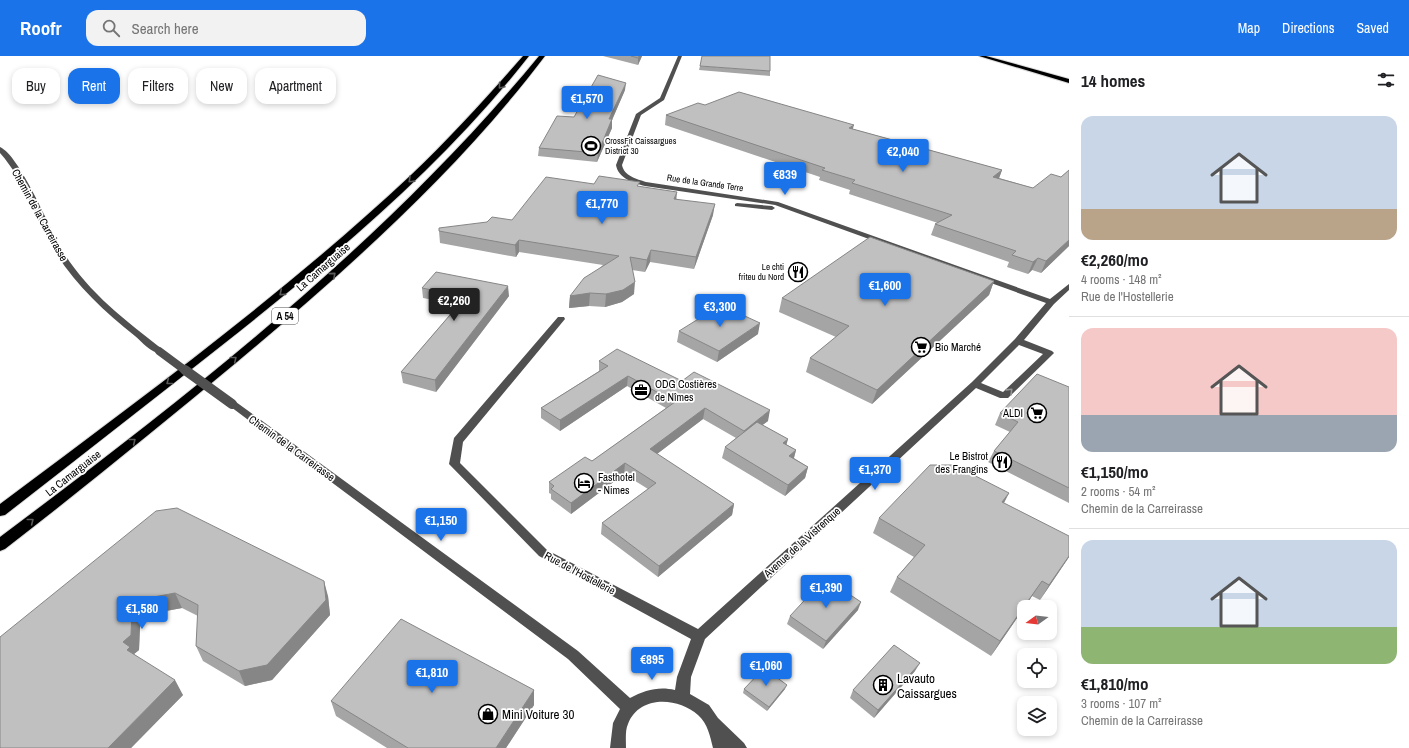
<!DOCTYPE html>
<meta charset="utf-8">
<style>
body{margin:0;font-family:"Archivo Narrow",sans-serif;background:#f2f2f2;color:#202124;height:100vh;display:flex;flex-direction:column;font-size:15px;white-space:nowrap}
*{box-sizing:border-box;margin:0}
p{font-size:13px;color:#757577}
.icon{flex:none;width:22px;height:22px;fill:none;stroke:currentColor;stroke-width:2;stroke-linecap:round;stroke-linejoin:round}
.map{position:relative;flex:1;overflow:hidden}
.side{display:flex;flex-direction:column;background:#fff;width:340px}
.side>*{flex:none}
.top-card{position:absolute;left:12px;top:12px;width:380px;height:36px;display:flex;gap:8px}
.needle{width:26px;rotate:255deg}
.fabs{position:absolute;left:1017px;top:544px;display:grid;gap:8px}
.fabs a{display:grid;place-items:center;width:40px;height:40px;border-radius:8px;background:#fff;box-shadow:0 2px 6px #0003;font-size:20px}
.price{position:absolute;translate:-50% -34px;padding:0 9px;border-radius:4px;background:#1a73e8;color:#fff;font-size:13px;line-height:26px;filter:drop-shadow(0 1px 2px #0008)}
.price::after{content:'';position:absolute;left:50%;top:24px;width:12px;height:9px;margin-left:-6px;background:inherit;clip-path:polygon(0 0,100% 0,50% 100%)}
.price.on{background:#222;color:#fff}
ul{padding:0;list-style:none}
li{display:grid;align-content:center;gap:8px;height:212px;padding:0 12px}
li+li{border-top:1px solid #e0e0e0}
li span{display:grid;place-items:center;height:124px;border-radius:12px;color:#555}
li>.icon{margin-inline-start:auto}
span .icon{width:72px;height:72px;fill:#fffc;stroke-width:1}
li b{font-size:17px}
h2{display:flex;justify-content:space-between;align-items:center;height:48px;padding:0 12px;font-size:17px}
.tag{padding:0 14px;border-radius:12px;background:#fff;box-shadow:0 2px 6px #0003;font-size:14px;line-height:36px}
.tag.on{background:#1a73e8;color:#fff}
header{display:flex;align-items:center;gap:24px;box-sizing:border-box;height:56px;padding:0 20px;background:#1a73e8;color:#fff}
header strong{font-size:19px}
nav{display:flex;gap:22px;margin-inline-start:auto;font-size:14px}
.search{width:280px;height:36px;background:#f2f2f2;display:flex;align-items:center;gap:10px;box-sizing:border-box;padding:0 14px;border-radius:12px;color:#757577;font-size:15px}
main{display:flex;flex:1;min-height:0}
.map>svg:first-child{display:block}
.lines{fill:none;stroke-linecap:round;stroke-linejoin:round}
.major-casing{stroke:#dbdbdb;stroke-width:2}
.highway-casing{stroke:#dbdbdb;stroke-width:2}
.minor{fill:#505050;fill-rule:evenodd}
.major{fill:#000;fill-rule:evenodd}
.highway{fill:#000;fill-rule:evenodd}
.minor-bridge-far1{stroke:#505050;stroke-width:8}
.minor-bridge{stroke:#505050;stroke-width:10}
.wall{fill:#a5a5a5}
.shaded-wall{fill:#868686}
.building{fill:#c0c0c0;stroke:#868686}
.oneway{stroke:#595959}
.oneway2{stroke:#969696}
.labels{text-anchor:middle;dominant-baseline:central;stroke-width:3.5;stroke-linejoin:round;paint-order:stroke}
.far-poi-label{font-size:9px;fill:#000;stroke:#fff;text-anchor:start}
.far-street-label{font-size:9px;fill:#000;stroke:#fff}
.shield{fill:#fff;stroke:#4c4c4c;stroke-width:1}
.shield-label{font-size:10px;font-weight:bold;fill:#000}
.street-label{font-size:11px;fill:#000;stroke:#fff}
.poi-label{font-size:11px;fill:#000;stroke:#fff;text-anchor:start}
.near-poi-label{font-size:13px;fill:#000;stroke:#fff;text-anchor:start}
</style>
<header>
<strong>Roofr</strong>
<div class="search"><svg class="icon" aria-label="search" viewBox="0 0 24 24"><circle cx="10" cy="10" r="6"/><path d="M15 15l6 6"/></svg>Search here</div>
<nav><a>Map</a><a>Directions</a><a>Saved</a></nav>
</header>
<main>
<div class="map">
<svg width="1069" height="692" viewBox="0 0 1069 692">
<rect width="100%" height="100%" fill="#fff"/>
<g class="lines">
<defs>
<polygon id="major" points="979,0 986,0 1069,23 1069,27"/>
<g id="highway">
<path d="M523,0H529C442,111 331,203 221,290C149,347 77,403 5,459L0,460V448C140,343 283,239 411,119C451,81 487,41 523,0Z"/>
<path d="M539,0H545C457,116 348,213 237,306C161,369 84,432 5,493L0,495V481C192,337 386,186 539,0Z"/>
</g>
</defs>
<use href="#major" class="major-casing"/>
<use href="#highway" class="highway-casing"/>
<g class="minor">
<path d="M678,0H682L664,44L641,59L622,109C624,120 637,123 646,126L778,146L1050,243L1069,228V234L1054,248L1024,284L1052,295L1054,297L1052,299L1008,342H1000L976,332L705,583L691,621L690,638L709,649L718,662L744,687L747,692H713C710,680 708,668 698,659C678,641 639,639 628,668C625,674 626,685 626,692H610L613,667L620,653L568,603L227,348L232,345L236,346L578,595L630,642C645,634 659,630 675,634L677,621L691,583L539,500L449,408L454,382L558,261H564L565,263L463,386L460,407L547,494L698,573L972,326L1015,283L1046,247L775,149L645,130C633,127 618,122 616,109L636,58L660,42ZM1019,289L1043,298L1003,336L981,327Z"/>
<path d="M0,91C20,100 49,171 61,192C85,234 125,264 162,293L164,295L162,297C153,299 142,286 135,280C104,255 75,229 54,194C35,162 25,125 0,97Z"/>
<polygon points="737,147 772,150 775,152 772,154 735,150 735,148"/>
</g>
<use href="#major" class="major"/>
<use href="#highway" class="highway"/>
<polyline class="minor-bridge-far1" points="159,295 186,315"/>
<polyline class="minor-bridge" points="185,314 232,348"/>
</g>
<g class="wall">
<polygon points="603,0 642,0 638,9"/>
<polygon points="700,10 770,15 770,20 699,14"/>
<polygon points="625,34 612,64 612,72 597,106 538,100 539,92 574,61"/>
<polygon points="705,49 853,73 1002,114 999,122 1033,132 1061,121 1069,114 1069,190 1041,217 1032,214 1028,218 1007,211 1009,206 931,179 935,168 938,167 849,138 850,134 819,124 820,121 665,69 666,59"/>
<polygon points="594,128 639,131 677,143 713,159 694,213 650,206 645,216 632,214 634,238 622,246 605,251 589,250 569,252 570,240 603,209 519,196 516,201 440,187 439,175 512,164"/>
<polygon points="994,225 989,239 872,348 806,316 810,302 836,281 779,256 782,242"/>
<polygon points="422,232 509,240 436,336 403,327 401,316 454,254 444,252 444,246 423,242"/>
<polygon points="679,275 758,278 717,306 677,286"/>
<polygon points="599,305 682,325 768,365 762,369 788,383 786,388 796,394 794,402 808,411 805,422 785,440 722,402 725,391 736,382 703,363 657,398 734,448 732,459 658,521 601,478 602,467 648,433 624,418 571,458 551,443 551,438 549,437 549,426 592,405 666,352 627,330 560,375 541,362 541,352 599,315"/>
<polygon points="1069,331 1069,447 988,406 994,395 1010,376 995,369 1000,357"/>
<polygon points="1009,437 1004,447 1069,501 1040,544 1032,540 991,600 890,536 897,521 914,501 873,477 879,462"/>
<polygon points="156,455 328,540 330,559 272,624 245,630 203,605 196,590 198,560 182,552 155,557 140,570 139,594 134,598 183,639 131,692 0,692"/>
<polygon points="858,554 823,593 787,568 790,560"/>
<polygon points="915,615 874,662 850,642 853,634"/>
<polygon points="744,633 785,633 767,655 743,637"/>
<polygon points="534,634 534,649 506,692 387,692 336,660 331,645"/>
</g>
<g class="shaded-wall">
<polygon points="639,0 642,0 638,9 638,2"/>
<polygon points="626,27 625,34 612,64 612,72 597,106 598,97 609,63"/>
<polygon points="854,69 851,79 849,72"/>
<polygon points="1002,114 998,125 993,121"/>
<polygon points="677,136 676,147 674,143"/>
<polygon points="715,148 713,159 694,213 696,201"/>
<polygon points="519,184 519,196 516,201 515,189"/>
<polygon points="1069,184 1069,190 1041,217 1046,205"/>
<polygon points="651,194 650,206 645,216 647,204"/>
<polygon points="1038,202 1032,214 1028,218 1033,206"/>
<polygon points="994,225 989,239 872,348 877,334"/>
<polygon points="635,226 634,238 622,246 605,251 606,238"/>
<polygon points="508,230 509,240 436,336 435,324"/>
<polygon points="590,237 589,250 569,252 570,240"/>
<polygon points="760,267 758,278 717,306 719,295"/>
<polygon points="628,320 627,330 560,375 560,364"/>
<polygon points="705,352 703,363 649,404 650,393"/>
<polygon points="770,354 768,365 741,385 744,375"/>
<polygon points="788,383 785,394 783,387"/>
<polygon points="796,394 793,405 789,400"/>
<polygon points="625,407 624,418 571,458 571,447"/>
<polygon points="808,411 805,422 785,440 788,429"/>
<polygon points="1009,437 1001,452 1002,446"/>
<polygon points="734,448 732,459 658,521 659,510"/>
<polygon points="1069,500 1069,501 1040,544 1049,529"/>
<polygon points="324,525 328,540 330,559 272,624 245,630 239,615"/>
<polygon points="1042,525 1032,540 1025,551 1024,551 1024,552 991,600 1000,585"/>
<polygon points="175,537 182,552 155,557 140,570 139,594 134,598 139,606 136,609 123,586 132,555 148,542"/>
<polygon points="861,546 858,554 823,593 826,585"/>
<polygon points="920,607 915,615 874,662 878,654"/>
<polygon points="175,624 183,639 131,692 108,692"/>
<polygon points="787,629 785,633 767,655 769,651"/>
<polygon points="534,634 534,649 506,692 496,692"/>
</g>
<g class="building">
<polygon points="631,0 639,0 638,2"/>
<polygon points="702,0 770,0 770,15 700,10"/>
<polygon points="598,19 626,27 609,63 612,63 598,97 539,92 557,60 574,61"/>
<polygon points="739,36 854,69 849,72 1002,114 993,121 1033,132 1051,118 1061,121 1069,114 1069,184 1046,205 1038,202 1033,206 1012,199 1016,195 935,168 952,159 852,127 855,124 822,114 825,112 666,59 698,47 705,49"/>
<polygon points="599,120 640,126 637,130 677,136 674,143 715,148 696,201 651,194 647,204 630,201 635,226 623,234 606,238 590,237 570,240 584,222 619,200 519,184 515,189 439,175 439,172 487,166 492,161 512,164 546,121 594,128"/>
<polygon points="870,181 994,225 877,334 810,302 849,270 782,242"/>
<polygon points="436,216 508,230 435,324 401,316 462,245 443,242 447,237 422,232"/>
<polygon points="721,249 760,267 719,295 679,275"/>
<polygon points="617,293 682,325 694,316 770,354 744,375 705,352 650,393 734,448 659,510 602,467 656,427 625,407 571,447 551,433 554,430 549,426 585,401 592,405 675,346 628,320 560,364 541,352 608,310 599,305"/>
<polygon points="1037,318 1069,331 1069,432 994,395 1018,366 1000,357"/>
<polygon points="757,366 788,383 783,387 796,394 789,400 808,411 788,429 725,391"/>
<polygon points="930,409 954,409 1009,437 1002,446 1069,480 1069,500 1049,529 1042,525 1000,585 897,521 925,489 879,462"/>
<polygon points="177,452 324,525 326,544 267,609 239,615 196,590 198,549 175,537 148,542 132,555 131,579 123,586 130,591 127,594 175,624 108,692 0,692 0,581 156,455"/>
<polygon points="825,522 861,546 826,585 790,560"/>
<polygon points="401,563 534,634 496,692 408,692 331,645"/>
<polygon points="894,589 920,607 878,654 853,634"/>
<polygon points="764,612 787,629 769,651 744,633"/>
</g>
<defs><path id="oneway-chevron" d="M-2-3.5L2.5 0L-2 3.5" fill="none" stroke-width="1.6" stroke-linecap="round" stroke-linejoin="round"/></defs>
<g class="oneway">
<use href="#oneway-chevron" transform="translate(501 30) rotate(130)"/>
<use href="#oneway-chevron" transform="translate(411 124) rotate(136)"/>
<use href="#oneway-chevron" transform="translate(333 219) rotate(-41)"/>
<use href="#oneway-chevron" transform="translate(282 237) rotate(140)"/>
<use href="#oneway-chevron" transform="translate(234 303) rotate(-39)"/>
<use href="#oneway-chevron" transform="translate(169 326) rotate(142)"/>
<use href="#oneway-chevron" transform="translate(133 385) rotate(-39)"/>
<use href="#oneway-chevron" transform="translate(31 465) rotate(-38)"/>
</g>
<use class="oneway2" href="#oneway-chevron" transform="translate(1010 335) rotate(-44)"/>
<defs>
<symbol id="stadium-ring" viewBox="-11 -11 22 22"><circle r="9.5" fill="#fff" stroke="#000" stroke-width="1.5"/><path d="M0-5a6.5 5 0 1 0 0 10a6.5 5 0 1 0 0-10ZM-3.5-1.8h7v3.6h-7Z" fill="#000"/></symbol>
<symbol id="restaurant-ring" viewBox="-11 -11 22 22"><circle r="9.5" fill="#fff" stroke="#000" stroke-width="1.5"/><path d="M-5-6h1v4h1v-4h1v4h1v-4h1v5L-1.5 .5V6h-2V.5L-5-1ZM5-6V6H3V1.5H1.5Q1.5-4 5-6Z" fill="#000"/></symbol>
<symbol id="supermarket-ring" viewBox="-11 -11 22 22"><circle r="9.5" fill="#fff" stroke="#000" stroke-width="1.5"/><path d="M-6-5.5h2.5l.6 2H6L4.5 2H-2.5L-4.4-4H-6ZM-1.5 3.2a1.3 1.3 0 1 0 .1 0ZM3 3.2a1.3 1.3 0 1 0 .1 0Z" fill="#000"/></symbol>
<symbol id="office-ring" viewBox="-11 -11 22 22"><circle r="9.5" fill="#fff" stroke="#000" stroke-width="1.5"/><path d="M-6-3h4V-5.5h4V-3h4V5H-6ZM-1-4.5V-3h2v-1.5ZM-6 0V1H6V0Z" fill="#000"/></symbol>
<symbol id="hotel-ring" viewBox="-11 -11 22 22"><circle r="9.5" fill="#fff" stroke="#000" stroke-width="1.5"/><path d="M-6-4.5h1.5V1H6V5H4.5V3h-9V5H-6ZM-4 0a1.8 1.8 0 1 1 3.6 0ZM.5 0V-2.5h3Q6-2.5 6 0Z" fill="#000"/></symbol>
<symbol id="building-ring" viewBox="-11 -11 22 22"><circle r="9.5" fill="#fff" stroke="#000" stroke-width="1.5"/><path d="M-4-6H4V6H1V3H-1V6H-4ZM-2.5-4.3h1.7v1.8h-1.7ZM.8-4.3h1.7v1.8H.8ZM-2.5-1h1.7V.8h-1.7ZM.8-1h1.7V.8H.8Z" fill="#000"/></symbol>
<symbol id="shop-ring" viewBox="-11 -11 22 22"><circle r="9.5" fill="#fff" stroke="#000" stroke-width="1.5"/><path d="M-5-2.5h2.3a2.7 3.5 0 0 1 5.4 0H5L5.5 6h-11ZM-1.5-2.5h3a1.5 2.3 0 0 0-3 0Z" fill="#000"/></symbol>
</defs>
<g fill-rule="evenodd">
<use href="#stadium-ring" x="580" y="79" width="22" height="22"/>
<use href="#restaurant-ring" x="787" y="205" width="22" height="22"/>
<use href="#supermarket-ring" x="910" y="280" width="22" height="22"/>
<use href="#office-ring" x="630" y="323" width="22" height="22"/>
<use href="#supermarket-ring" x="1026" y="346" width="22" height="22"/>
<use href="#restaurant-ring" x="991" y="395" width="22" height="22"/>
<use href="#hotel-ring" x="573" y="416" width="22" height="22"/>
<use href="#building-ring" x="872" y="618" width="22" height="22"/>
<use href="#shop-ring" x="477" y="647" width="22" height="22"/>
</g>
<g class="labels">
<g class="far-poi-label">
<text x="605" y="85">CrossFit Caissargues<tspan x="605" dy="10">District 30</tspan></text>
<text x="784" y="211" text-anchor="end">Le chti<tspan x="784" dy="10">friteu du Nord</tspan></text>
</g>
<g class="far-street-label">
<text transform="translate(705 127) rotate(8)">Rue de la Grande Terre</text>
</g>
<rect class="shield" x="272" y="252" width="26" height="16" rx="3"/>
<g class="shield-label">
<text x="285" y="260">A 54</text>
</g>
<g class="street-label">
<text transform="translate(40 159) rotate(61)">Chemin de la Carreirasse</text>
<text transform="translate(323 211) rotate(-41)">La Camarguaise</text>
<text transform="translate(292 392) rotate(36)">Chemin de la Carreirasse</text>
<text transform="translate(73 417) rotate(-38)">La Camarguaise</text>
<text transform="translate(802 486) rotate(-42)">Avenue de la Vistrenque</text>
<text transform="translate(580 517) rotate(28)">Rue de l'Hostellerie</text>
</g>
<g class="poi-label">
<text x="935" y="291">Bio Marché</text>
<text x="655" y="328">ODG Costières<tspan x="655" dy="13">de Nîmes</tspan></text>
<text x="1023" y="357" text-anchor="end">ALDI</text>
<text x="988" y="400" text-anchor="end">Le Bistrot<tspan x="988" dy="13">des Frangins</tspan></text>
<text x="598" y="421">Fasthotel<tspan x="598" dy="13">- Nimes</tspan></text>
</g>
<g class="near-poi-label">
<text x="897" y="622">Lavauto<tspan x="897" dy="15">Caissargues</tspan></text>
<text x="502" y="658">Mini Voiture 30</text>
</g>
</g>
</svg>
<div class="fabs">
<a><svg class="needle" viewBox="-14 -14 28 28"><path d="M0-13l5 13h-10z" fill="#e53935"/><path d="M0 13l5-13h-10z" fill="#757577"/></svg></a>
<a><svg class="icon" aria-label="locate" viewBox="0 0 24 24"><circle cx="12" cy="12" r="6"/><path d="M12 2v4M12 18v4M2 12h4M18 12h4"/></svg></a>
<a><svg class="icon" aria-label="layers" viewBox="0 0 24 24"><path d="M12 4l9 5-9 5-9-5zM3 14l9 5 9-5"/></svg></a>
</div>
<b class="price" style="left:587px;top:64px">€1,570</b>
<b class="price" style="left:903px;top:117px">€2,040</b>
<b class="price" style="left:785px;top:140px">€839</b>
<b class="price" style="left:602px;top:169px">€1,770</b>
<b class="price" style="left:885px;top:251px">€1,600</b>
<b class="price on" style="left:454px;top:266px">€2,260</b>
<b class="price" style="left:720px;top:272px">€3,300</b>
<b class="price" style="left:875px;top:435px">€1,370</b>
<b class="price" style="left:441px;top:486px">€1,150</b>
<b class="price" style="left:826px;top:553px">€1,390</b>
<b class="price" style="left:142px;top:574px">€1,580</b>
<b class="price" style="left:652px;top:625px">€895</b>
<b class="price" style="left:766px;top:631px">€1,060</b>
<b class="price" style="left:432px;top:638px">€1,810</b>
<div class="top-card">
<a class="tag">Buy</a>
<a class="tag on">Rent</a>
<a class="tag">Filters</a>
<a class="tag">New</a>
<a class="tag">Apartment</a>
</div>
</div>
<section class="side">
<h2>14 homes<svg class="icon" aria-label="filters" viewBox="0 0 24 24"><path d="M4 7h16M4 17h16"/><circle cx="9" cy="7" r="2"/><circle cx="15" cy="17" r="2"/></svg></h2>
<ul>
<li><span style="background:linear-gradient(#c9d6e8 75%,#b9a48a 0)"><svg class="icon" aria-label="home" viewBox="0 0 24 24"><path d="M3 11l9-7 9 7M6 9v11h12V9"/></svg></span><div><b>€2,260/mo</b><p>4 rooms · 148 m²</p><p>Rue de l'Hostellerie</p></div></li>
<li><span style="background:linear-gradient(#f6c9c9 70%,#9aa5b1 0)"><svg class="icon" aria-label="home" viewBox="0 0 24 24"><path d="M3 11l9-7 9 7M6 9v11h12V9"/></svg></span><div><b>€1,150/mo</b><p>2 rooms · 54 m²</p><p>Chemin de la Carreirasse</p></div></li>
<li><span style="background:linear-gradient(#c9d6e8 70%,#8fb573 0)"><svg class="icon" aria-label="home" viewBox="0 0 24 24"><path d="M3 11l9-7 9 7M6 9v11h12V9"/></svg></span><div><b>€1,810/mo</b><p>3 rooms · 107 m²</p><p>Chemin de la Carreirasse</p></div></li>
</ul>
</section>
</main>
